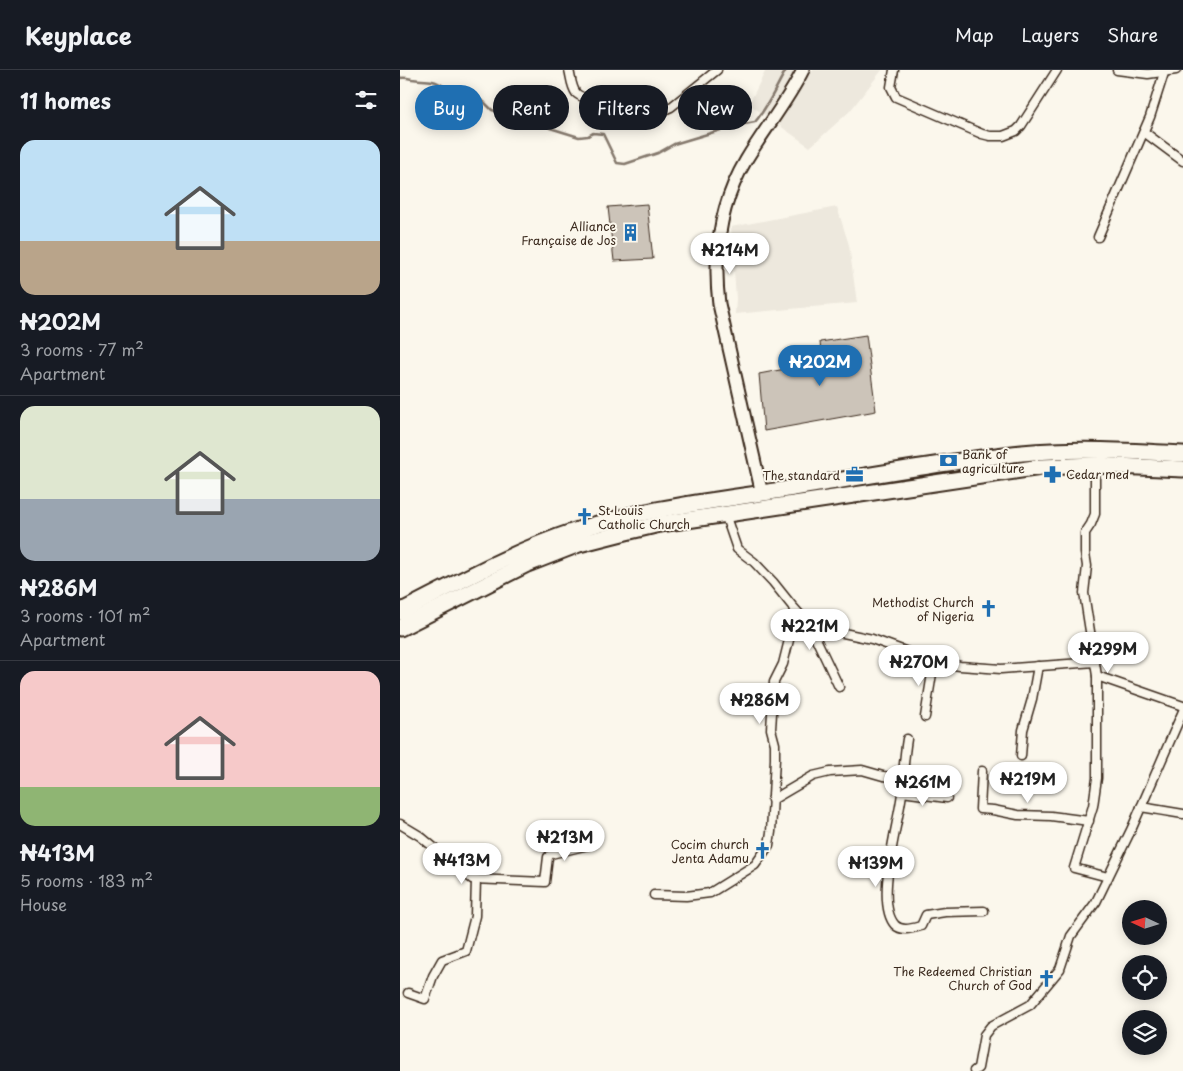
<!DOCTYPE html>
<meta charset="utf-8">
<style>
body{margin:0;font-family:"Playpen Sans",sans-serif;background:#242831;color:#f1f3f6;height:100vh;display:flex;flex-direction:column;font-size:19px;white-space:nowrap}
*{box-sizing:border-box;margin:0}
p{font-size:16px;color:#9ea1a6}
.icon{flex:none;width:28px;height:28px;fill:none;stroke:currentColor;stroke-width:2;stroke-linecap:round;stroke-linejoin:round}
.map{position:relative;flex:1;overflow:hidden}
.details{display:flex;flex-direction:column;background:#171b24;width:400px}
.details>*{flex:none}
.top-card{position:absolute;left:15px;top:15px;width:475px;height:45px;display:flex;gap:10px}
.needle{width:32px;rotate:274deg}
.controls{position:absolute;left:722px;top:830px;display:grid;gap:10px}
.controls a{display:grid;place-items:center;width:45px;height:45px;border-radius:50%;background:#171b24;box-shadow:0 2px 12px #0003;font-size:25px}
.price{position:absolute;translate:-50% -42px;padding:0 11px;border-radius:18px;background:#fff;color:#222;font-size:16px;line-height:32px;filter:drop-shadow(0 1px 2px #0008)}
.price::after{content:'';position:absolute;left:50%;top:30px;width:15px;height:11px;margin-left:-8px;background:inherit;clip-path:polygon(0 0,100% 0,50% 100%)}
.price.selected{background:#1f6fb2;color:#fff}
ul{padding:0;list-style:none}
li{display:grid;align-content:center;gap:10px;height:265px;padding:0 20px}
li+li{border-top:1px solid #363941}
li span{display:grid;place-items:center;height:155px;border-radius:15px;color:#555}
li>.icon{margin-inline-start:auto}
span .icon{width:90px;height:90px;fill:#fffc;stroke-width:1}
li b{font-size:21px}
h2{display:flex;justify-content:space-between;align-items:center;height:60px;padding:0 20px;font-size:21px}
.chip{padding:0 18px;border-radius:22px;background:#171b24;box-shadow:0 2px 12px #0003;font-size:18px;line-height:45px}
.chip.selected{background:#1f6fb2;color:#fff}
header{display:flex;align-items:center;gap:30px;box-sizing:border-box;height:70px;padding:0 25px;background:#171b24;border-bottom:1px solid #363941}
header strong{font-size:24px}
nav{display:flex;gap:28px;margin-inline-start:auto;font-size:18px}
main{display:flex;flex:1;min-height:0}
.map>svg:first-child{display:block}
.built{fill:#ede8dd}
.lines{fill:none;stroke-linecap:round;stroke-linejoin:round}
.stream{stroke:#85796d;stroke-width:2.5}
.building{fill:#ccc4b9;stroke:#3b2a1e}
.street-casing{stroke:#3b2a1e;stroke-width:11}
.secondary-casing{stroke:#3b2a1e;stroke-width:15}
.highway-casing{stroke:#3b2a1e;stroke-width:19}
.street{stroke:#fbf7ec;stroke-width:8}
.secondary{stroke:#fbf7ec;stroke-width:11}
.highway{stroke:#fbf7ec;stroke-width:15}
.labels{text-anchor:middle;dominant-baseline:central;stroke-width:4;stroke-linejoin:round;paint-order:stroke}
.poi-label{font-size:12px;fill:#3b2a1e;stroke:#fbf7ec;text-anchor:end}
</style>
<header>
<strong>Keyplace</strong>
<nav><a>Map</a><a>Layers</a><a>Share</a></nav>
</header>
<main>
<section class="details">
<h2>11 homes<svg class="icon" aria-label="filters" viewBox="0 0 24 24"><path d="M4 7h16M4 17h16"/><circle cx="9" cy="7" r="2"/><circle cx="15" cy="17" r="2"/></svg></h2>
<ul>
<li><span style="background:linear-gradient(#bfe0f5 65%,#b9a48a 0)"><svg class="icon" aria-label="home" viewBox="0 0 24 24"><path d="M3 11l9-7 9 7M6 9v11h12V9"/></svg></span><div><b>₦202M</b><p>3 rooms · 77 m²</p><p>Apartment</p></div></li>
<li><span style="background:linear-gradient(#dfe7d0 60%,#9aa5b1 0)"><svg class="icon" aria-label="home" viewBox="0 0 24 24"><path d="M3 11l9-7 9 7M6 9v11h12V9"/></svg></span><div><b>₦286M</b><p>3 rooms · 101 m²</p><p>Apartment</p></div></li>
<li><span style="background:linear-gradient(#f6c9c9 75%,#8fb573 0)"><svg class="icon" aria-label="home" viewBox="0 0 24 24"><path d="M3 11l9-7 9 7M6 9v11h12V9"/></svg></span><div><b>₦413M</b><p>5 rooms · 183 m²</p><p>House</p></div></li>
</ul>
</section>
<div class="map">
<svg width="783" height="1001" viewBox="0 0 783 1001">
<rect width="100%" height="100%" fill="#fbf7ec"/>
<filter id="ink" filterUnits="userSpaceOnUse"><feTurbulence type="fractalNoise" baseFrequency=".02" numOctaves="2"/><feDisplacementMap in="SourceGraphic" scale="10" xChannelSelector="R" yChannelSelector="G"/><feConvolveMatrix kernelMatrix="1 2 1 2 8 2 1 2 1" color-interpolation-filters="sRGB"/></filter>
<g filter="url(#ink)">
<g class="built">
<polygon points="366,0 482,0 450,41 410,77 349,34"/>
<polygon points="437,137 449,175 457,233 335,244 336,229 331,157"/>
</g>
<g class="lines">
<path class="stream" d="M0,8C5,7 8,8 12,9C32,12 31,7 49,20L57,19L84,32L92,40L99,42L113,40L125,42L135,46L150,58L179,67L188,66L193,63L203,64L217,93L225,94L258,83L274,74L334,56L355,52C368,37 376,17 386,0"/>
</g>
<g class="building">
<polygon points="247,134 253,189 214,191 208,137"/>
<polygon points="466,265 476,341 364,361 359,304 422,292 420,272"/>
</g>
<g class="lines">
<defs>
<g id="street">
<path d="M169,0C171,7 171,16 176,23C183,31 240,42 252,42C259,42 265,40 271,37L317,0"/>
<polyline points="494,0 491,17 496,27 582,64 590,66 603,66 616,61 621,56 657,0"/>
<polyline points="717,0 748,4 776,0"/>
<polyline points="744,62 783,91"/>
<polyline points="698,167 750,47 764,3"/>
<polyline points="695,395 695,444 691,454 685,463 685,483 687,496 684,523 697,606 697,708 693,736 674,798 708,807"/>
<polyline points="394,538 410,556 439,617"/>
<polyline points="410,556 472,569 532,591 560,596 601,599 695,592"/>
<polyline points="697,606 783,636"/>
<polyline points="525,647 534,591"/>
<path d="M507,669C504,687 503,704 502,723C499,753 474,832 495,855C502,862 513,858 521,856L526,845L545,842L584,841"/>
<polyline points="621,686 623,660 632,629 638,596"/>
<polyline points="582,701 580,739 593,740 618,745 651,746 689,751"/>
<polyline points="502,722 547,728"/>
<polyline points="372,730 413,706 430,702 462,700 483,706 502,708"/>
<polyline points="741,737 783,744"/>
<polyline points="0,754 20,766 72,809 145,812 148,787 151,784 188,775"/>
<polyline points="254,825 286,826 310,823 355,795 369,775 371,762 375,689 375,674 371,659 374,612 383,594 395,546 393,537 373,512 354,492 337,479 325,444"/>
<polyline points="8,923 25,929 33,906 42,890 66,881 75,846 76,809"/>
<polyline points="574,1001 578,998 584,965 591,956 630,935 660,899 671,866 696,832 732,758 783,641"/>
</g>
<path id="secondary" d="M362,424L319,234C313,184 320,134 346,90C364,60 387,32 403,0"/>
<g id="highway">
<path d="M0,542C57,513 114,481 175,461C239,439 308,432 375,421C457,408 540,392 622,383C676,378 729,381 783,384"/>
<polyline points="0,558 125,495 179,474 226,462 260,454 641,397 695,395 783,399"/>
</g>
</defs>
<use href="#street" class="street-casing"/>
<use href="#secondary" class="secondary-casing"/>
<use href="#highway" class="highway-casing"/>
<use href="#street" class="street"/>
<use href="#secondary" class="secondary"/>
<use href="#highway" class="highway"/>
</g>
</g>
<defs>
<symbol id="building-bare" viewBox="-9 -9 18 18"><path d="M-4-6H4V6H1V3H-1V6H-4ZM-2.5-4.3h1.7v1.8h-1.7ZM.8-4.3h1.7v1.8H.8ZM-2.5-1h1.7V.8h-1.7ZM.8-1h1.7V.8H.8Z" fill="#1f6fb2" stroke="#fbf7ec" stroke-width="2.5" paint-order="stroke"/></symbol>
<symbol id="bank-bare" viewBox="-9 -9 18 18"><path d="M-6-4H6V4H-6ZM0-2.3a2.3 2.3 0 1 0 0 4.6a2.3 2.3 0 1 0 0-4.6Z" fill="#1f6fb2" stroke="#fbf7ec" stroke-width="2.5" paint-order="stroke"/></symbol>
<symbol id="pharmacy-bare" viewBox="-9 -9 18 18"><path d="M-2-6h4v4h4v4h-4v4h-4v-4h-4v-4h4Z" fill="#1f6fb2" stroke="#fbf7ec" stroke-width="2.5" paint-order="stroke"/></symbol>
<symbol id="office-bare" viewBox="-9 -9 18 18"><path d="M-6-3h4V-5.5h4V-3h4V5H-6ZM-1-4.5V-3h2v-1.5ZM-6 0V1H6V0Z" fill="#1f6fb2" stroke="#fbf7ec" stroke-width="2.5" paint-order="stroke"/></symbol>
<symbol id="church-bare" viewBox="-9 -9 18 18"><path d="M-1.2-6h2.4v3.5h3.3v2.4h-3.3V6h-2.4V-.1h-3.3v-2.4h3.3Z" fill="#1f6fb2" stroke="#fbf7ec" stroke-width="2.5" paint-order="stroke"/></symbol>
</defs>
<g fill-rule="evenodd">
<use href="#building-bare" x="218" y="150" width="25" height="25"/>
<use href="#bank-bare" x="536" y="378" width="25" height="25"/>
<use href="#pharmacy-bare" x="640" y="392" width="25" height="25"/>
<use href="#office-bare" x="442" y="392" width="25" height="25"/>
<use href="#church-bare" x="172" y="434" width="25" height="25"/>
<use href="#church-bare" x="576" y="526" width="25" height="25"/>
<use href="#church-bare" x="350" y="768" width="25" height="25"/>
<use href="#church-bare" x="634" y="896" width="25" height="25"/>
</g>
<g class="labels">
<g class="poi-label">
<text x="216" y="156">Alliance<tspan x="216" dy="14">Française de Jos</tspan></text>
<text x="562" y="384" text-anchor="start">Bank of<tspan x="562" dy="14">agriculture</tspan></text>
<text x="666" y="404" text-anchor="start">Cedar med</text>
<text x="440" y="405">The standard</text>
<text x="198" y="440" text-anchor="start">St Louis<tspan x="198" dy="14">Catholic Church</tspan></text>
<text x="574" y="532">Methodist Church<tspan x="574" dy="14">of Nigeria</tspan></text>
<text x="349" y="774">Cocim church<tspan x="349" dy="14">Jenta Adamu</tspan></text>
<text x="632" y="901">The Redeemed Christian<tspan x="632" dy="14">Church of God</tspan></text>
</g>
</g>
</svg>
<div class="controls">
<a><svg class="needle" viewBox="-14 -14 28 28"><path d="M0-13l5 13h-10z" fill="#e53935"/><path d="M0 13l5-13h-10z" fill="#9ea1a6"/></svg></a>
<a><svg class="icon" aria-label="locate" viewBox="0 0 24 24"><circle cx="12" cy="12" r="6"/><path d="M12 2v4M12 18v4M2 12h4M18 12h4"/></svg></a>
<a><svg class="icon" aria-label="layers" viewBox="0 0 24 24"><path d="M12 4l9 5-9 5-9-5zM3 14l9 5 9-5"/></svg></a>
</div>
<b class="price" style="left:330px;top:205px">₦214M</b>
<b class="price selected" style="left:420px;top:317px">₦202M</b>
<b class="price" style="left:410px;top:581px">₦221M</b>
<b class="price" style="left:708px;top:604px">₦299M</b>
<b class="price" style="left:519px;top:617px">₦270M</b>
<b class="price" style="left:360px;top:655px">₦286M</b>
<b class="price" style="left:628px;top:734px">₦219M</b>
<b class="price" style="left:523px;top:737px">₦261M</b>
<b class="price" style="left:165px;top:792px">₦213M</b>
<b class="price" style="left:62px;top:815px">₦413M</b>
<b class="price" style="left:476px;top:818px">₦139M</b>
<div class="top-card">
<a class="chip selected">Buy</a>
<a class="chip">Rent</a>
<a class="chip">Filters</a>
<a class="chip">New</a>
</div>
</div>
</main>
